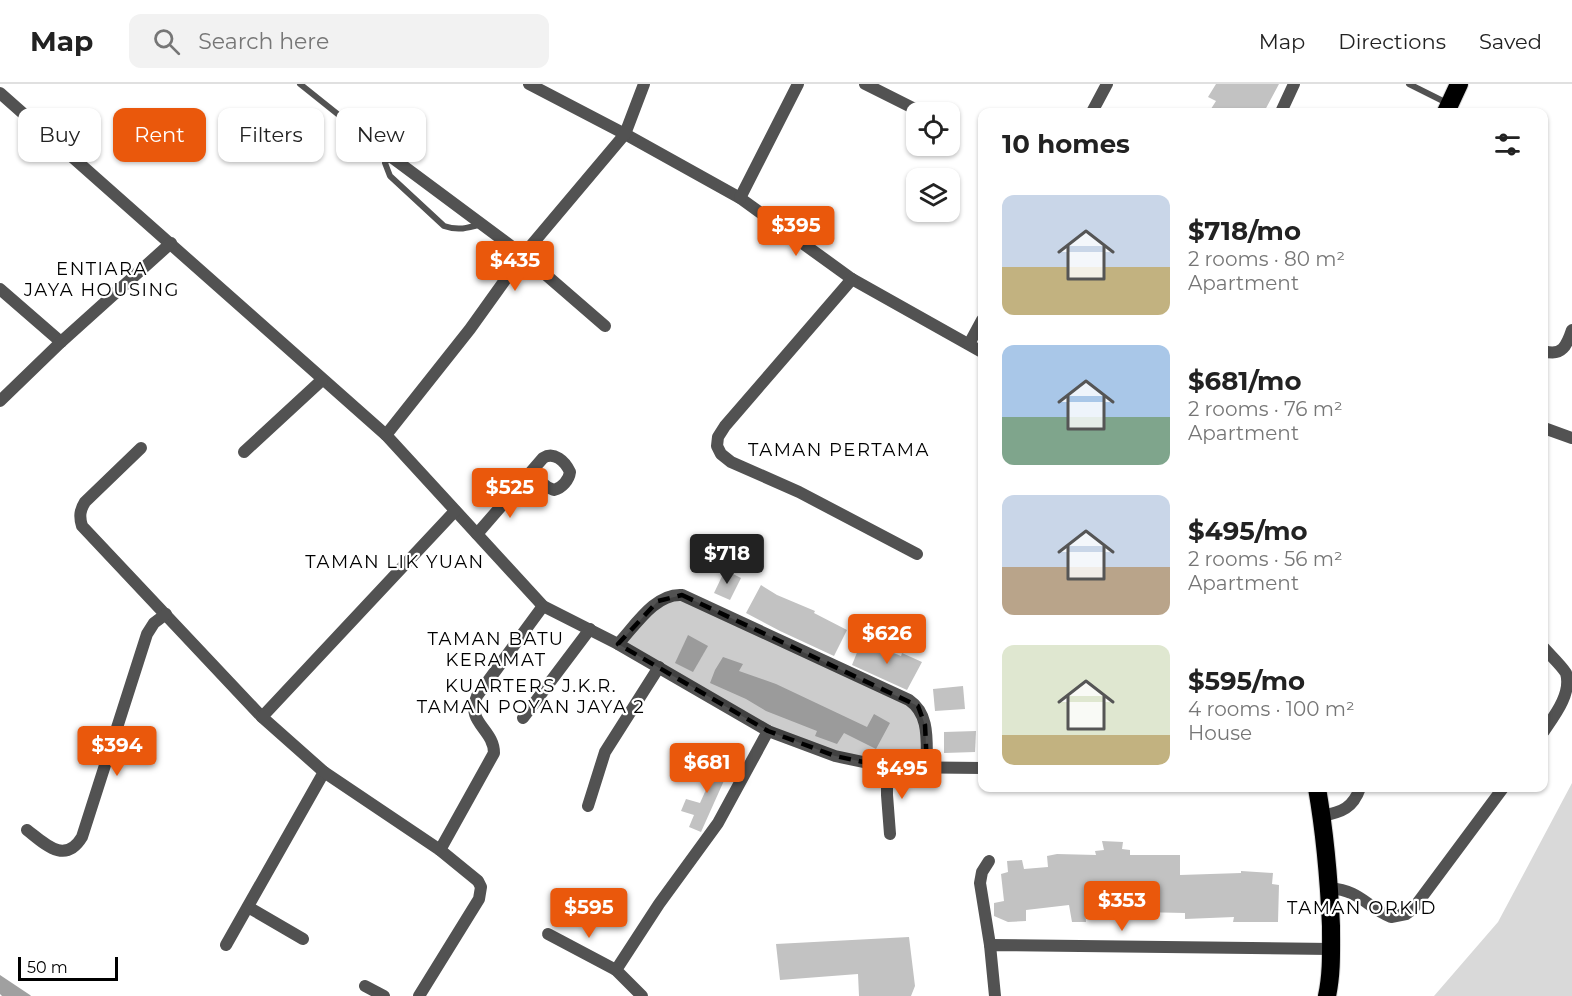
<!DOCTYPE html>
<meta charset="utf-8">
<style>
body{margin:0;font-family:Montserrat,sans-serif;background:#f2f2f2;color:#222;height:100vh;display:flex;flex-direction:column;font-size:22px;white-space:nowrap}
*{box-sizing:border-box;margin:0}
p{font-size:20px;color:#767676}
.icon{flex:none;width:33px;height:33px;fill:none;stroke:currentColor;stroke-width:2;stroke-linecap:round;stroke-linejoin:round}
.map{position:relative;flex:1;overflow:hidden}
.sheet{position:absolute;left:978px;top:24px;width:570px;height:684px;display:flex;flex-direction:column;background:#fff;border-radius:12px;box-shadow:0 2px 4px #0004}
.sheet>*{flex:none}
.top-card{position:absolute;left:18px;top:24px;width:570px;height:54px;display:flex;gap:12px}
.buttons{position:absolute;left:906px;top:18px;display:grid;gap:12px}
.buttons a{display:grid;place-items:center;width:54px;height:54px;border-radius:12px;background:#fff;box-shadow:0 2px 4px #0004;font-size:30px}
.scale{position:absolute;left:18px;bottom:15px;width:100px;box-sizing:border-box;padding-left:6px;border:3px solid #000;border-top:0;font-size:16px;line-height:21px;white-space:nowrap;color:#000;-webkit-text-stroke:4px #fff;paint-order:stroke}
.price{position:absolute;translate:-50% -51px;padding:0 14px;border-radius:6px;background:#ea580c;color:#fff;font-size:20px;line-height:39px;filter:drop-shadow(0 2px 3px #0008)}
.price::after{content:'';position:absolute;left:50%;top:36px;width:18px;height:14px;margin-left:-9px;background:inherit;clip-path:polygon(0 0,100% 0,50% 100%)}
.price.on{background:#222;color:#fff}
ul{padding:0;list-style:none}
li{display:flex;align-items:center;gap:18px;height:150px;padding:0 24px}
li span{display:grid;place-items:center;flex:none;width:168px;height:120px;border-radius:12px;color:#555}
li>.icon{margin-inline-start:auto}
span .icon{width:72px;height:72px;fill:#fffc;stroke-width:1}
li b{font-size:26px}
h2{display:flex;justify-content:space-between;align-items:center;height:72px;padding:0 24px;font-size:26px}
.pill{padding:0 21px;border-radius:12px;background:#fff;box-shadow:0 2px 4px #0004;font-size:21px;line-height:54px}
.pill.on{background:#ea580c;color:#fff}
header{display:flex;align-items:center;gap:36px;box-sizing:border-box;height:84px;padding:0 30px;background:#fff;border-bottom:2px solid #e0e0e0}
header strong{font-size:28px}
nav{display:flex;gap:33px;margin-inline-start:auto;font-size:21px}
.search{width:420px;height:54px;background:#f2f2f2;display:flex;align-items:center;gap:15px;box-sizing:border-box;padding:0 21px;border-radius:12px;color:#767676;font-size:22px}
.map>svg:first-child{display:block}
.green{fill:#d9d9d9}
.water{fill:#a0a0a0}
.building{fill:#c2c2c2}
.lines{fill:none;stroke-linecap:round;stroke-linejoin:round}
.highway-casing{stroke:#dbdbdb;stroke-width:20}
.lane{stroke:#525252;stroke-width:6}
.street{stroke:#525252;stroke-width:12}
.highway{stroke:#000;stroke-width:18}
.marked{fill:#000;fill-opacity:0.2;stroke:#000;stroke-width:4.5;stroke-dasharray:12 8;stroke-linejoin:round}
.labels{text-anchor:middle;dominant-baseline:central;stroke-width:4.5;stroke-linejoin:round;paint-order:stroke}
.neighbourhood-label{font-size:18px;letter-spacing:1.5px;fill:#000;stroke:#fff}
</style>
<header>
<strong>Map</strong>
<div class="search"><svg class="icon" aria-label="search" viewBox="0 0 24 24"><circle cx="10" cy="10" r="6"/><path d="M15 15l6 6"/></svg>Search here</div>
<nav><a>Map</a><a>Directions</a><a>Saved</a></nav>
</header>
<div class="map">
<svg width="1572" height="912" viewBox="0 0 1572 912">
<rect width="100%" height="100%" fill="#fff"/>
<polygon class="green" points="1572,699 1572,912 1434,912 1498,838"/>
<polygon class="water" points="0,891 30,911 31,912 2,912 0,910"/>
<g class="building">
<polygon points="1216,0 1279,0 1264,28 1209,28 1216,17 1208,13"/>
<polygon points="725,486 741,494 730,516 714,509"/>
<polygon points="761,501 777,511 815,527 814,529 847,546 834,572 780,547 746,529"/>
<polygon points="688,551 708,562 693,588 675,579"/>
<polygon points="862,556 901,572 902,569 922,578 907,606 852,581"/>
<polygon points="723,573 743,580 739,587 776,600 867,643 874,630 890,639 876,665 844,649 837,660 815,652 817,647 766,627 746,615 710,599 715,586"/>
<polygon points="963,602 965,625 935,627 933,605"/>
<polygon points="976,647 975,668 944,669 944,648"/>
<polygon points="719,675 731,681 701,748 689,743 694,731 681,727 686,715 700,719 709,699 696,695 701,682 715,686"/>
<polygon points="1102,757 1123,758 1122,765 1130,766 1130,771 1180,771 1180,791 1241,789 1241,787 1273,789 1272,800 1279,801 1278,838 1233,838 1234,833 1185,835 1185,829 1139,828 1139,825 1116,825 1116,823 1085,825 1086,838 1072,838 1069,821 1026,826 1026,837 1008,838 994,832 994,819 1004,817 1001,790 1008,788 1007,777 1022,776 1024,785 1048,783 1047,772 1057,770 1096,771 1095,767 1104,766"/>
<polygon points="909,853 915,902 911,912 859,912 858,890 780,896 776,860"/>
</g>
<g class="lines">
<defs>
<g id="highway">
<polyline points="1446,28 1459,0"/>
<path d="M1317,704C1325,750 1329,796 1331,842C1331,866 1332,889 1327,912"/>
</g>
</defs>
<use href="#highway" class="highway-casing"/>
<g class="lane">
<path d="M300,0L390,72L385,79L390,92L444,142C458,147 468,144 482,140"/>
<polyline points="1409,0 1449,20"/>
</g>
<g class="street">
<polyline points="529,0 625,50 740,114 852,195 982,268"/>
<polyline points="865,0 921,28"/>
<polyline points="0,9 386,351 543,522 618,560 768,647 835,672 887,683 982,684"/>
<polyline points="1092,28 1107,0"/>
<polyline points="1281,28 1294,0"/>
<polyline points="390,72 523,171 605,242"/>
<polyline points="740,114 798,0"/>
<polyline points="852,195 725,342 718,353 717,362 721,370 731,378 799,408 917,470"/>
<polyline points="0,205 61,258"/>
<polyline points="969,260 982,236"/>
<path d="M1544,267C1562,273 1567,261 1572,246"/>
<polyline points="0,317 61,258 171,159"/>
<polyline points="1544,344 1572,354"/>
<polyline points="386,351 470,245 523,171 625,50 644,0"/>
<path d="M141,364L85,418C80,426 79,432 82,442L262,633"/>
<polyline points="244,368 322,296"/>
<path d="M477,450L543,374C554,367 565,377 570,388C569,396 562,404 554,406L547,403L530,389"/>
<path d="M618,560C635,542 655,509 682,511L909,616C931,631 926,659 927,683"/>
<path d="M1544,564C1551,572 1560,580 1566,589C1572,609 1555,631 1544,647"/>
<polyline points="523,634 590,545"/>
<polyline points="887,683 887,711 890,750"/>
<polyline points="588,722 605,668 659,583"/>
<path d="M1322,732C1342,728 1353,724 1360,704"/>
<path d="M27,746C45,760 65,781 82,753L147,550L154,539L166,530"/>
<path d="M440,766L494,669C494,645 465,638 477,612L543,522"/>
<polyline points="989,777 982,788 980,799 990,861"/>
<path d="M1330,804C1361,807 1365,822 1391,833L1406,830L1413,825L1503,704"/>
<polyline points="248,823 303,855"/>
<polyline points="548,850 616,886"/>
<polyline points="226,861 324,688"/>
<polyline points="365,902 384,912"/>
<polyline points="419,912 479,815 481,803 478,797 440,766 324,688 262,633 455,427"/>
<polyline points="642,912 616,886 659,820 718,739 768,647"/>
<polyline points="995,912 990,861 1331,865"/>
</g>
<use href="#highway" class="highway"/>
</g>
<path class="marked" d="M682,511L918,622L925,641L927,683H887L835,672L768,647L618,560L658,517Z"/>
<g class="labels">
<g class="neighbourhood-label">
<text x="102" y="185">ENTIARA<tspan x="102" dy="21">JAYA HOUSING</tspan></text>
<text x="839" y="366">TAMAN PERTAMA</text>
<text x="395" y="478">TAMAN LIK YUAN</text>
<text x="496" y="555">TAMAN BATU<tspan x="496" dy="21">KERAMAT</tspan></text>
<text x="531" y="602">KUARTERS J.K.R.<tspan x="531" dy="21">TAMAN POYAN JAYA 2</tspan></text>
<text x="1362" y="824">TAMAN ORKID</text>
</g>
</g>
</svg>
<div class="buttons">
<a><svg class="icon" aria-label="locate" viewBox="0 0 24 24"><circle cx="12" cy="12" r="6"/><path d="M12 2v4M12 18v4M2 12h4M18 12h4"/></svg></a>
<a><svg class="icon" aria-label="layers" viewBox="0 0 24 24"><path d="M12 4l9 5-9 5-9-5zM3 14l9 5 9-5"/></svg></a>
</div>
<div class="scale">50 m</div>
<b class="price" style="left:796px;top:173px">$395</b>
<b class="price" style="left:515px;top:208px">$435</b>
<b class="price" style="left:510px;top:435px">$525</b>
<b class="price on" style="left:727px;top:501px">$718</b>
<b class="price" style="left:887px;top:581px">$626</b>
<b class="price" style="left:117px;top:693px">$394</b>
<b class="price" style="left:707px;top:710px">$681</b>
<b class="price" style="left:902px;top:716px">$495</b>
<b class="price" style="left:1122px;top:848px">$353</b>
<b class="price" style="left:589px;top:855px">$595</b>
<div class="top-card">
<a class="pill">Buy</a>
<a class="pill on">Rent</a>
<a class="pill">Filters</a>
<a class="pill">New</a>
</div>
<section class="sheet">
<h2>10 homes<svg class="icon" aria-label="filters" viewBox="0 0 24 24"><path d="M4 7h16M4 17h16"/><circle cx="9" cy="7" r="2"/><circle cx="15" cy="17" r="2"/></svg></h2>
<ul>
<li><span style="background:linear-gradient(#c9d6e8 60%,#c2b280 0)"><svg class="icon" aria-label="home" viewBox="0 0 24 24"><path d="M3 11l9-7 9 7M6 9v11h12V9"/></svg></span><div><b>$718/mo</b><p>2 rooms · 80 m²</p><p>Apartment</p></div></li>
<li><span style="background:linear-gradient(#a9c7e8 60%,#7fa58c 0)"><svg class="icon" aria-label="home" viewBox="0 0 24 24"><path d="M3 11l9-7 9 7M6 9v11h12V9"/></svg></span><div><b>$681/mo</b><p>2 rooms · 76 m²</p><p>Apartment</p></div></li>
<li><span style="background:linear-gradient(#c9d6e8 60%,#b9a48a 0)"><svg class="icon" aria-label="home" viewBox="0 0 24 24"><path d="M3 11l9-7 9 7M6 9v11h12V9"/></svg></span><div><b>$495/mo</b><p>2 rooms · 56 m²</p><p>Apartment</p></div></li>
<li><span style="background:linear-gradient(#dfe7d0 75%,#c2b280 0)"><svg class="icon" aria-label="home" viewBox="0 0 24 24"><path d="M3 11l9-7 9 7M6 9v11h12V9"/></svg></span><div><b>$595/mo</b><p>4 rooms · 100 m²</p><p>House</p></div></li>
</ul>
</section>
</div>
